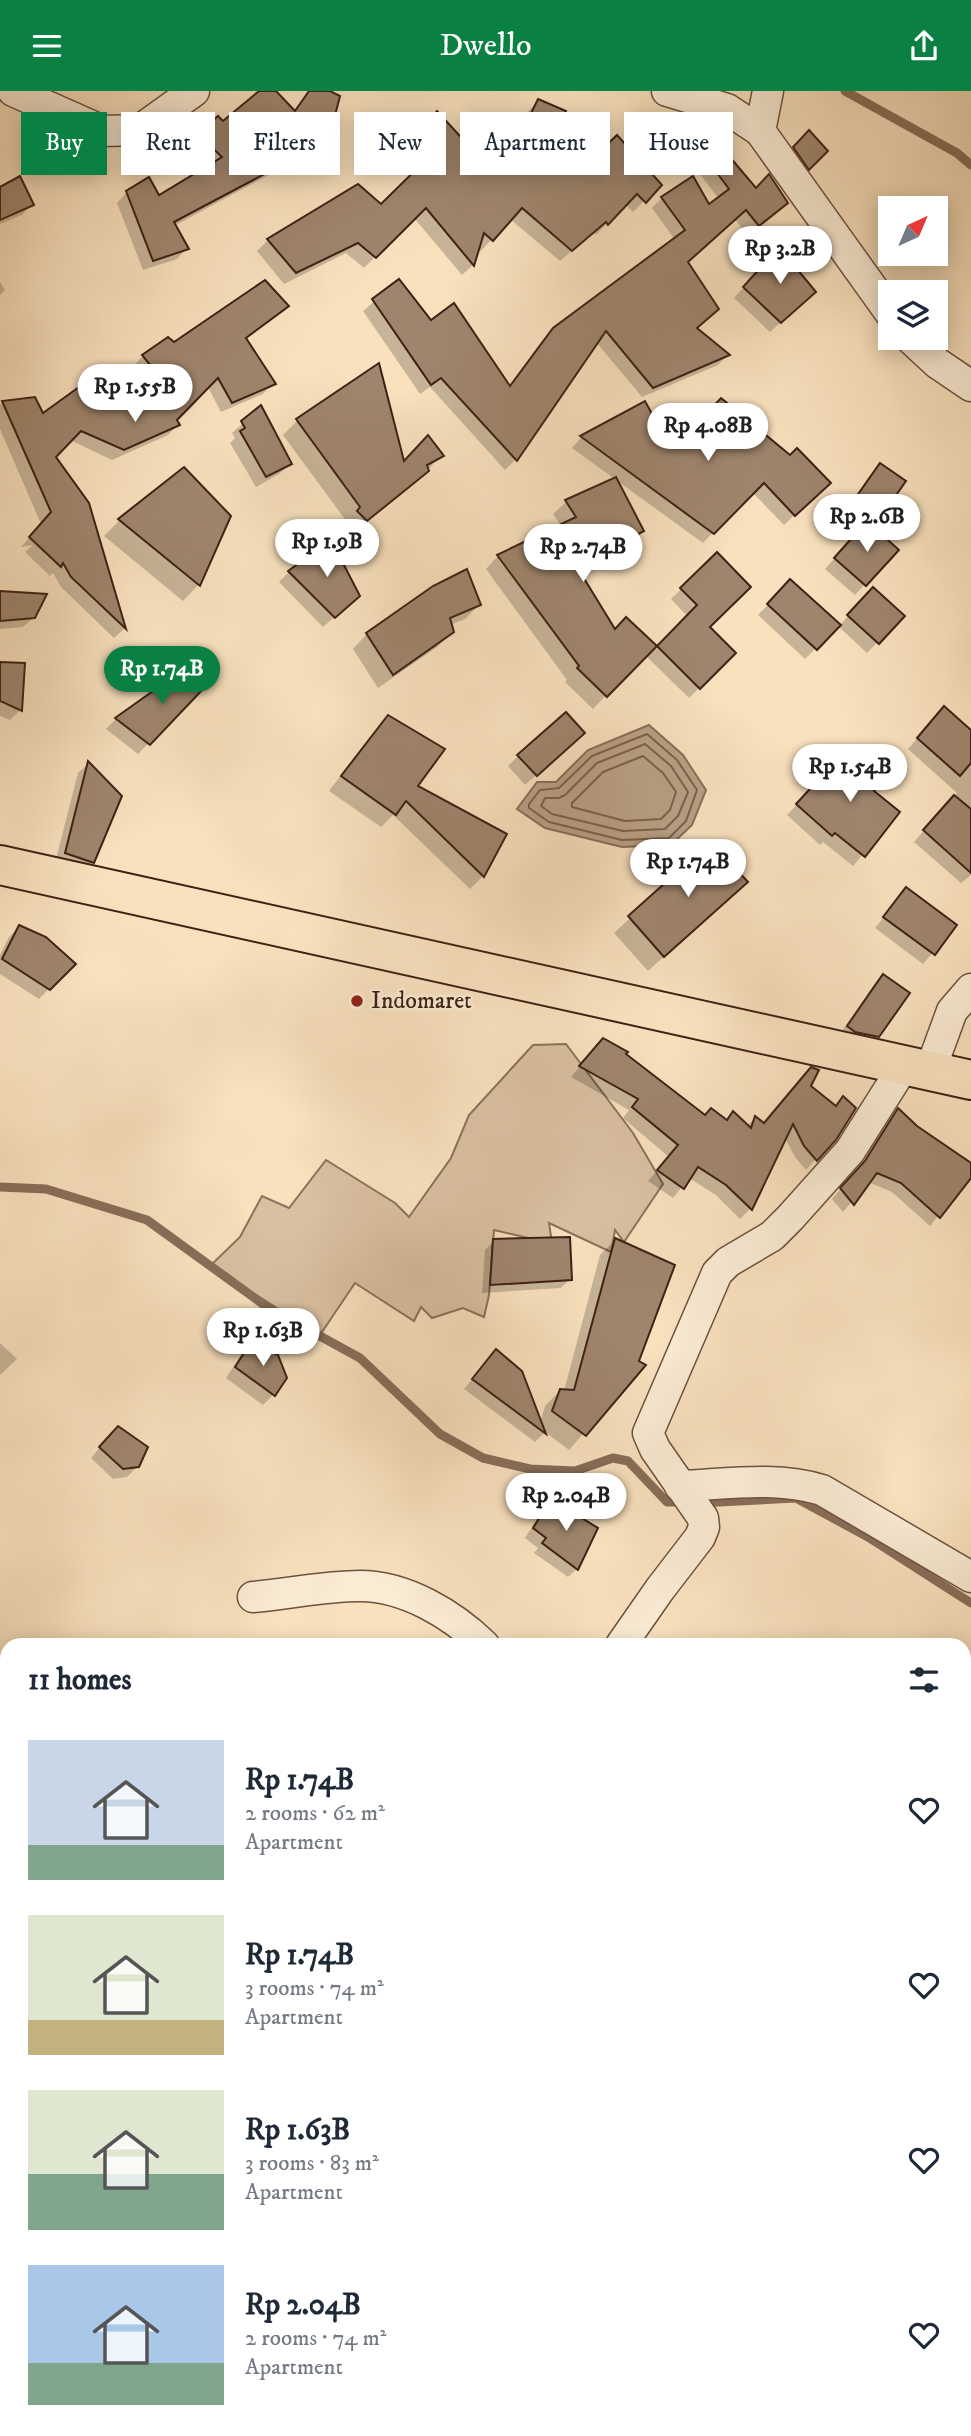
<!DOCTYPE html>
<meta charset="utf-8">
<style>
body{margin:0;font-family:"IM FELL DW Pica",serif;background:#f6f6f7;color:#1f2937;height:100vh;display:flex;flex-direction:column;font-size:26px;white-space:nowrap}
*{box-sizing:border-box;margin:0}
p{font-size:23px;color:#747a83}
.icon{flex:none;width:38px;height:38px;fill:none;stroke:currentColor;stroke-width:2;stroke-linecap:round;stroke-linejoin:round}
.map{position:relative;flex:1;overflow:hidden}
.drawer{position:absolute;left:0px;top:1547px;width:971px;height:798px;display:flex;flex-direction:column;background:#fff;border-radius:21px 21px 0 0;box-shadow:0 4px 18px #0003}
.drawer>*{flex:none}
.guide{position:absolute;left:21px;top:21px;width:929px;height:63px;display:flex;gap:14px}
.needle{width:46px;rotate:44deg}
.fabs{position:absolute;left:878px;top:105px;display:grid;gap:14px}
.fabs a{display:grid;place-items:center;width:70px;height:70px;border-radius:0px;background:#fff;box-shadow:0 4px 18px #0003;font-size:35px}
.price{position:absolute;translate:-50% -60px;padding:0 16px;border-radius:24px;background:#fff;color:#222;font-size:23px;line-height:46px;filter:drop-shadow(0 2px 4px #0008)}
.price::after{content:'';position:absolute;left:50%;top:42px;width:21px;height:16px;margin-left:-10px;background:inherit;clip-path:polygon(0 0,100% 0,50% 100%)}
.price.current{background:#0b8043;color:#fff}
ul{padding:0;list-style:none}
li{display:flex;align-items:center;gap:21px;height:175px;padding:0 28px}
li span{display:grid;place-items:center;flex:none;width:196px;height:140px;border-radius:0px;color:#555}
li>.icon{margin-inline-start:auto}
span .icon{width:84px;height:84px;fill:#fffc;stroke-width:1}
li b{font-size:30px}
h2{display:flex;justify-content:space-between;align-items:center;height:84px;padding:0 28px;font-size:30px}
.pill{padding:0 24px;border-radius:0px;background:#fff;box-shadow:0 4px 18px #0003;font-size:24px;line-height:63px}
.pill.current{background:#0b8043;color:#fff}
header{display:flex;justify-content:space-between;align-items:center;height:91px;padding:0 28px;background:#0b8043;color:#fff;font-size:32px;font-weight:600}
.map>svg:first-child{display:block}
.green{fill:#d9c0a1;stroke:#8c705b;stroke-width:2}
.water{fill:#b9a085;stroke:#886d58;stroke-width:2}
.shadow{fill:#0003}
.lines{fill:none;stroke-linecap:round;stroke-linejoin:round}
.shore{stroke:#7c604d;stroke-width:2}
.stream{stroke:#886d58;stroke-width:9}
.building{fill:#9f856d;stroke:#3e2115;stroke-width:2}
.minor-casing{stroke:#6d513f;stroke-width:33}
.primary-casing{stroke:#3e2115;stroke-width:42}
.minor{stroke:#fbecd5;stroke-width:30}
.primary{stroke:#f9e1be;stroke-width:38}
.poi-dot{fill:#8f2418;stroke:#fbecd5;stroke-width:2.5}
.labels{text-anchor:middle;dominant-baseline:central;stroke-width:5;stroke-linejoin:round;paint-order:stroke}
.poi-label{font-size:24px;fill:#3e2115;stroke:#fbecd5;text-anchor:start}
</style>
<header><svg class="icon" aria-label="menu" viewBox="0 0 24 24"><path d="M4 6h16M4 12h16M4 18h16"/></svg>Dwello<svg class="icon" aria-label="share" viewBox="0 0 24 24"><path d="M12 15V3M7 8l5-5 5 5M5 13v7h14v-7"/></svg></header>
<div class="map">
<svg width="971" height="2345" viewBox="0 0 971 2345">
<rect width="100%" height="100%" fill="#f9e1be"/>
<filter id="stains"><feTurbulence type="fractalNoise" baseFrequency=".00286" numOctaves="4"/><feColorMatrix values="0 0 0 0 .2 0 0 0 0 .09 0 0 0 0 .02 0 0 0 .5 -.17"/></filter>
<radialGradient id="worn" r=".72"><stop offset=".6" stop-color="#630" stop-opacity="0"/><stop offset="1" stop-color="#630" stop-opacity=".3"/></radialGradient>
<polygon class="green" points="566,953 633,1042 663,1093 624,1151 615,1139 611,1161 549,1132 556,1180 528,1147 494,1139 489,1204 484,1226 463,1217 432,1227 421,1216 414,1230 355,1192 320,1244 210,1175 240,1146 262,1105 289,1117 326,1069 395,1112 409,1126 451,1067 469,1024 533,954"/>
<polygon class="water" points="649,634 683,664 706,699 692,734 671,754 622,756 545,737 517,718 537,691 556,691 588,659"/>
<g class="shadow">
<polygon points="262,0 274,0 293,21 309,0 326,0 330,35 319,46 304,50 276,80 174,135 187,157 177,168 143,179 117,112 127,101 158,106 211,75 189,54 200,44 223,32"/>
<polygon points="539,10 556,36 591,72 660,94 633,121 625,113 596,144 593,141 560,170 510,128 481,160 477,158 473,174 462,184 414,127 364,177 346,162 284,193 257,160 268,149 381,116 425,72 409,55 426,34 481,70 509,60 527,21"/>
<polygon points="799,51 826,60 798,87 784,68"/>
<polygon points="723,60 756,99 785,112 747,144 735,128 686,171 695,238 728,264 718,274 642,306 596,251 515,369 505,379 430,296 420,303 363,220 398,190 431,231 508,296 542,250 554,238 675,149 652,117 662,107 709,115 719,108 699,82"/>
<polygon points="0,98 32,113 22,124 0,133"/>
<polygon points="769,168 803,211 770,241 734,207"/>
<polygon points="0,191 5,199 0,204"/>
<polygon points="286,215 245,248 273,292 263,303 221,321 208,296 175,328 178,334 168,344 112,369 70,349 54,366 88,412 124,538 114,547 61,496 53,482 50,485 25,461 33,454 21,456 41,433 0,338 0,314 3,311 42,325 122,314 142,286 133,275 143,265"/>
<polygon points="378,274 403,372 442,364 413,394 352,443 344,435 347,431 283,344 297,330"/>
<polygon points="645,313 664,347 790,366 828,392 784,434 752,401 703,452 572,357 581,347"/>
<polygon points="243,332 290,373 279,383 256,396 230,352 235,347 232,342"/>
<polygon points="880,374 878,426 870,435 896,459 855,504 825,478 865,434 845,420 870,385"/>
<polygon points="184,378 229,425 198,494 183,510 104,445 119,430"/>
<polygon points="615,388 642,439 629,452 577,481 614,541 626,529 656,558 688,526 671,508 717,463 708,536 734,562 689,607 645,564 593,618 565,591 567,589 486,478 498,465 561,435 553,423 566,411"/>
<polygon points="331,452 347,515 323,536 279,491 289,481"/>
<polygon points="791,490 839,535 863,509 902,526 867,562 838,535 805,568 758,524"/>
<polygon points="0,502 34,526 23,536 0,538"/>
<polygon points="479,514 465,528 450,534 452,541 437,556 378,597 353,558 367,543"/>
<polygon points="0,573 23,573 20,619 10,629 0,625"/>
<polygon points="190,576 202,596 138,663 106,638 116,628"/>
<polygon points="388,626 415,696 483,785 470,798 393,724 381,736 329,700 375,640"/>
<polygon points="934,628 971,641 971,784 961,792 914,751 957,702 908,658"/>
<polygon points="573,652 525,694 508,675 518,665"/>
<polygon points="836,671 898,721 853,775 823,751 820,754 787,724"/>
<polygon points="88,673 93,771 82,782 55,772 78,682"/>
<polygon points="711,753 730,806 648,880 614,842"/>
<polygon points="906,798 955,835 923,873 875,837"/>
<polygon points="19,836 73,873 39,908 0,883 0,864 9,846"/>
<polygon points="883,885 878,945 867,956 838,946 873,895"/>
<polygon points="593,960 624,964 705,1026 725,1030 733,1022 746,1036 755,1027 763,1034 811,978 809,996 834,1017 835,1048 806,1079 795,1066 785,1047 750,1118 740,1128 716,1104 689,1087 673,1107 648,1090 669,1066 623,1027 629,1019 571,986"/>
<polygon points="898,1019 916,1037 971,1074 971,1083 930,1135 892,1101 868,1091 843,1121 832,1108 856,1081 889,1028"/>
<polygon points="615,1149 637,1271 643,1274 569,1359 545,1341 535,1351 464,1298 496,1260 540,1332 545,1315 561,1299 564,1300 600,1164"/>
<polygon points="494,1150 570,1188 561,1197 482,1202 485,1159"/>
<polygon points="0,1252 17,1268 0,1284"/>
<polygon points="252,1253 274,1303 263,1314 226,1287 241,1264"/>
<polygon points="108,1347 138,1375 127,1386 113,1388 91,1367"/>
<polygon points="552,1410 577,1478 568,1486 534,1462 538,1457 525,1447 543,1419"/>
<polygon points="964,1917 971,1922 971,1960 964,1958"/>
<polygon points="964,2037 971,2038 971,2066 964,2074"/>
<polygon points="971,2176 971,2194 966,2181"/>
<polygon points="717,2338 748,2338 742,2345 703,2345"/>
<polygon points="871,2338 878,2338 887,2345 864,2345"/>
</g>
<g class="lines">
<g class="shore">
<polygon points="647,643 677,669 697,699 686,730 669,747 622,749 549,731 529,717 529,713 540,699 559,697 592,665"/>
<polygon points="645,653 671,675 688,701 678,725 665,738 623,740 552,723 541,715 545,707 559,707 565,704 597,672"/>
<polygon points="643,665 663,682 676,701 670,719 661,728 625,730 572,716 572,712 603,681"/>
</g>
<g class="stream">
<polyline points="845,0 957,62 971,74"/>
<polyline points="0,1096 46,1098 147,1129 267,1216 360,1267 440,1343 483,1367 530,1378 575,1380 613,1367 628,1370 667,1411 685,1411"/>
<polyline points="699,1412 796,1407 868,1446 971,1512"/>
</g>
</g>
<g class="building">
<polygon points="259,0 276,0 295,20 309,0 330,0 340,5 332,36 314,41 289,70 174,131 189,158 153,170 126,100 149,86 159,104 222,66 198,43 218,25 223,30"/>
<polygon points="538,8 566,20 558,36 591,69 617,44 662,94 646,112 637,103 608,134 606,131 572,160 522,117 493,150 484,142 474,175 426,117 376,167 358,152 296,182 267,148 358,93 381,113 435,60 419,42 437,20 481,68 515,55"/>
<polygon points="809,39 828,60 809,79 793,56"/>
<polygon points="723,58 756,97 769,83 788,112 759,135 746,119 688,171 719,218 697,237 730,264 653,297 606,240 517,370 441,287 431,294 372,208 399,188 431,229 454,212 510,295 553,237 685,139 661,106 693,85 709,113 729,98 708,70"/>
<polygon points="20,85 34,114 0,129 0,96"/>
<polygon points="779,156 816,201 781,232 743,196"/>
<polygon points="265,189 289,215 246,247 276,293 232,312 218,287 177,329 180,334 124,359 81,340 56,366 89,412 126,538 71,486 63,472 61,476 29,446 51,421 2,310 35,306 43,322 97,283 124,314 151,275 142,264 168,246 174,251"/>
<polygon points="379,272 404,370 428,344 444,365 427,374 429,380 367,430 357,420 360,416 296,328"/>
<polygon points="721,307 790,364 797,357 831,392 795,425 764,392 714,443 580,345 645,310 664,345 676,337 683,347"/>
<polygon points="261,314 292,373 266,386 240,340 245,337 241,330"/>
<polygon points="880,372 906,390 880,427 854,409"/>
<polygon points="184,376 231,425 200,495 118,428"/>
<polygon points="616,386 644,440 577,476 615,538 626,526 657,555 607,606 577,577 579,575 497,464 576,426 565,409"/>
<polygon points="867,430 899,459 866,495 834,467"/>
<polygon points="331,449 360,505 335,527 288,480"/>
<polygon points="717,461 751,496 710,536 736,562 700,598 657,555 697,514 680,497"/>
<polygon points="467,478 481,514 450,527 454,541 393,584 366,542 433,495"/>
<polygon points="790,488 841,534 817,559 767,513"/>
<polygon points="873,496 905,525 879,553 847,524"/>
<polygon points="0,500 47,503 35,527 0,530"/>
<polygon points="0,571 25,572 22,620 0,610"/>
<polygon points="191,573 204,597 150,654 115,627"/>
<polygon points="944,615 971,639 971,672 960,685 917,647"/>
<polygon points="566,621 585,642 537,685 517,664"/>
<polygon points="388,624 445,658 418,695 507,743 484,786 406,710 396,724 341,685"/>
<polygon points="847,658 882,691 874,700 900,721 865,766 835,742 832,745 796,713"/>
<polygon points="88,670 122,705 94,772 65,762"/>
<polygon points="954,704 971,718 971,782 923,739"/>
<polygon points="711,751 748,791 664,866 628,825"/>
<polygon points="906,796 957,834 935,864 883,826"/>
<polygon points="19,834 46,846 76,873 50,899 2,868"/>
<polygon points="883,883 910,902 879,946 855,941 847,935"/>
<polygon points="603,947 628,961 626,963 705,1024 711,1017 727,1029 733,1020 751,1037 755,1025 764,1032 811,976 819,979 811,995 836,1015 843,1005 856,1017 836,1049 817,1070 804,1055 793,1033 752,1119 726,1094 698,1076 684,1098 657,1079 678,1054 632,1016 638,1008 579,975"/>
<polygon points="898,1017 917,1035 971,1072 971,1087 940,1127 901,1092 877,1082 854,1114 840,1097 865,1070"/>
<polygon points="570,1146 572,1189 490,1194 493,1148"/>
<polygon points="615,1147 675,1174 639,1270 646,1274 586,1345 552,1320 560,1298 574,1299"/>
<polygon points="251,1251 278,1264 287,1287 275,1305 235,1276"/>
<polygon points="496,1258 522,1280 546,1343 472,1288"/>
<polygon points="118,1335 148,1356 139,1376 123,1378 99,1356"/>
<polygon points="551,1408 598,1437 578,1479 542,1452 546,1447 533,1437"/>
</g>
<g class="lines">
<defs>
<g id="minor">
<polyline points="13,0 103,40 140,39 194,0"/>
<polyline points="667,0 727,18 760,40"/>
<polyline points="768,0 760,40 891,223"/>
<polyline points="910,247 937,272 971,295"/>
<polyline points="930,980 952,920 971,898"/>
<path d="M680,1395C727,1393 777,1385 822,1399L971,1486"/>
<path d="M253,1506C288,1503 325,1495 360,1495C406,1495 453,1524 484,1554"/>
<polyline points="621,1554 660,1498 700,1446 704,1436 703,1427 655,1358 648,1342 717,1182 728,1171 772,1145 790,1127 850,1060 905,973"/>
<polyline points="964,1868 971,1872"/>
<polyline points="964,2007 971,2019"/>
</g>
<polyline id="primary" points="0,774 971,989"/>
</defs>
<use href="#minor" class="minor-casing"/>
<use href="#primary" class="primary-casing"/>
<use href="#minor" class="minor"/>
<use href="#primary" class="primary"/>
</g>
<circle class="poi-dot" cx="357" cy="910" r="7"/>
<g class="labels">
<g class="poi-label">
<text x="371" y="910">Indomaret</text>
</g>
</g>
<rect width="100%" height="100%" filter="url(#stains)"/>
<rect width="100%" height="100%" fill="url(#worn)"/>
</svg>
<div class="fabs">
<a><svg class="needle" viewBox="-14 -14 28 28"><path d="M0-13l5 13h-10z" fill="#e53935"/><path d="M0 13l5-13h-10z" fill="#747a83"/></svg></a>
<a><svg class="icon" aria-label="layers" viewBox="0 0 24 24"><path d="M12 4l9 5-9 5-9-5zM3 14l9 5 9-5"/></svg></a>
</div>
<b class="price" style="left:780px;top:195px">Rp 3.2B</b>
<b class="price" style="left:135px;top:333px">Rp 1.55B</b>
<b class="price" style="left:708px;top:372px">Rp 4.08B</b>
<b class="price" style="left:867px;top:463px">Rp 2.6B</b>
<b class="price" style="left:327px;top:488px">Rp 1.9B</b>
<b class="price" style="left:583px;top:493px">Rp 2.74B</b>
<b class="price current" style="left:162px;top:615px">Rp 1.74B</b>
<b class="price" style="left:850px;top:713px">Rp 1.54B</b>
<b class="price" style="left:688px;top:808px">Rp 1.74B</b>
<b class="price" style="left:263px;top:1277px">Rp 1.63B</b>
<b class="price" style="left:566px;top:1442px">Rp 2.04B</b>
<div class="guide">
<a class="pill current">Buy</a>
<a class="pill">Rent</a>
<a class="pill">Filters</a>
<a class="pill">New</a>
<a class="pill">Apartment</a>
<a class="pill">House</a>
</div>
<section class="drawer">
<h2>11 homes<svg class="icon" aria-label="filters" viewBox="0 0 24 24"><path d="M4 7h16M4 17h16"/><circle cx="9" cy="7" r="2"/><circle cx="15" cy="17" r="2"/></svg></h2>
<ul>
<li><span style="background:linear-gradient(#c9d6e8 75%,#7fa58c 0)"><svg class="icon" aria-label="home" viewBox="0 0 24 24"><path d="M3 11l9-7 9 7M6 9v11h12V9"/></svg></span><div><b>Rp 1.74B</b><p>2 rooms · 62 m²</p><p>Apartment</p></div><svg class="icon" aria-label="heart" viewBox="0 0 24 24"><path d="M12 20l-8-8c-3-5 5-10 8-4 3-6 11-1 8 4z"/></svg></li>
<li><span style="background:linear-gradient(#dfe7d0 75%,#c2b280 0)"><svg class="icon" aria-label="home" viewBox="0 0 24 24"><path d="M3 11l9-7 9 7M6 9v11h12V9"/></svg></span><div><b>Rp 1.74B</b><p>3 rooms · 74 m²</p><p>Apartment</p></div><svg class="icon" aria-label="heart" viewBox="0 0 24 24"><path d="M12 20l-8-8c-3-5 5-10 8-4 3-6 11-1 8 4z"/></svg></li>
<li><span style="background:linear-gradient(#dfe7d0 60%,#7fa58c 0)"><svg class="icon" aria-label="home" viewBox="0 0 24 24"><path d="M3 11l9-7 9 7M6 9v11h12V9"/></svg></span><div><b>Rp 1.63B</b><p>3 rooms · 83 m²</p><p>Apartment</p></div><svg class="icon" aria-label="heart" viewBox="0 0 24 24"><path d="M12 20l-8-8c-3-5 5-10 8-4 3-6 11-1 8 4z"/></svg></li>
<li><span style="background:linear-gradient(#a9c7e8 70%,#7fa58c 0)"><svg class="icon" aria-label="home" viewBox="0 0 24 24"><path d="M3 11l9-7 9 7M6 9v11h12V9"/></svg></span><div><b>Rp 2.04B</b><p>2 rooms · 74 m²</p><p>Apartment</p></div><svg class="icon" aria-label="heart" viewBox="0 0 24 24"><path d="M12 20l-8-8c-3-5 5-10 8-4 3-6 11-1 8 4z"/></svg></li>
</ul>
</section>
</div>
